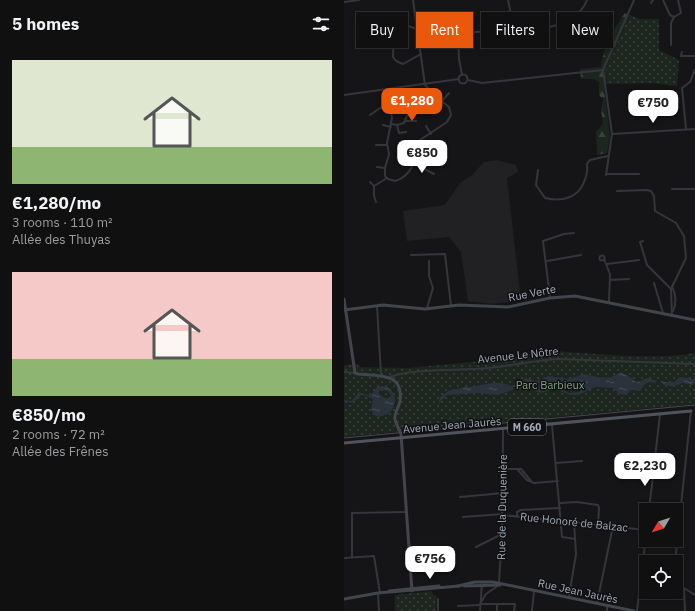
<!DOCTYPE html>
<meta charset="utf-8">
<style>
body{margin:0;font-family:"IBM Plex Sans",sans-serif;background:#19191a;color:#f1f3f6;height:100vh;display:flex;flex-direction:column;font-size:15px;white-space:nowrap}
*{box-sizing:border-box;margin:0}
p{font-size:13px;color:#9c9d9f}
.icon{flex:none;width:22px;height:22px;fill:none;stroke:currentColor;stroke-width:2;stroke-linecap:round;stroke-linejoin:round}
.map{position:relative;flex:1;overflow:hidden}
.side{display:flex;flex-direction:column;background:#101011;width:344px}
.side>*{flex:none}
.top-card{position:absolute;left:12px;top:12px;width:279px;height:36px;display:flex;gap:8px}
.needle{width:26px;rotate:231deg}
.fabs{position:absolute;left:295px;top:503px;display:grid;gap:8px}
.fabs a{display:grid;place-items:center;width:44px;height:44px;border-radius:0px;background:#101011;box-shadow:0 2px 6px #0003,0 0 0 1px #303031;font-size:20px}
.price{position:absolute;translate:-50% -34px;padding:0 9px;border-radius:8px;background:#fff;color:#222;font-size:13px;line-height:26px;filter:drop-shadow(0 1px 2px #0008)}
.price::after{content:'';position:absolute;left:50%;top:24px;width:12px;height:9px;margin-left:-6px;background:inherit;clip-path:polygon(0 0,100% 0,50% 100%)}
.price.on{background:#ea580c;color:#fff}
ul{padding:0;list-style:none}
li{display:grid;align-content:center;gap:8px;height:212px;padding:0 12px}
li span{display:grid;place-items:center;height:124px;border-radius:0px;color:#555}
li>.icon{margin-inline-start:auto}
span .icon{width:72px;height:72px;fill:#fffc;stroke-width:1}
li b{font-size:17px}
h2{display:flex;justify-content:space-between;align-items:center;height:48px;padding:0 12px;font-size:17px}
.chip{padding:0 14px;border-radius:0px;background:#101011;box-shadow:0 2px 6px #0003,0 0 0 1px #303031;font-size:14px;line-height:36px}
.chip.on{background:#ea580c;color:#fff}
main{display:flex;flex:1;min-height:0}
.map>svg:first-child{display:block}
.built{fill:#212124}
.green{fill:url(#green-dots)}
.forest{fill:url(#forest-firs)}
.water{fill:url(#water-ripples);fill-rule:evenodd}
.lines{fill:none;stroke-linecap:round;stroke-linejoin:round}
.street{stroke:#35363c;stroke-width:2}
.secondary{stroke:#43454c;stroke-width:3}
.primary{stroke:#51535c;stroke-width:3}
.tram{stroke:#484a51;stroke-width:1}
.labels{text-anchor:middle;dominant-baseline:central;stroke-width:3;stroke-linejoin:round;paint-order:stroke}
.shield{fill:#101012;stroke:#787c86;stroke-width:1}
.shield-label{font-size:10px;font-weight:bold;fill:#a5aab8}
.street-label{font-size:11px;fill:#a5aab8;stroke:#101012}
.park-label{font-size:11px;fill:#7aa57f;stroke:#101012}
</style>
<main>
<section class="side">
<h2>5 homes<svg class="icon" aria-label="filters" viewBox="0 0 24 24"><path d="M4 7h16M4 17h16"/><circle cx="9" cy="7" r="2"/><circle cx="15" cy="17" r="2"/></svg></h2>
<ul>
<li><span style="background:linear-gradient(#dfe7d0 70%,#8fb573 0)"><svg class="icon" aria-label="home" viewBox="0 0 24 24"><path d="M3 11l9-7 9 7M6 9v11h12V9"/></svg></span><div><b>€1,280/mo</b><p>3 rooms · 110 m²</p><p>Allée des Thuyas</p></div></li>
<li><span style="background:linear-gradient(#f6c9c9 70%,#8fb573 0)"><svg class="icon" aria-label="home" viewBox="0 0 24 24"><path d="M3 11l9-7 9 7M6 9v11h12V9"/></svg></span><div><b>€850/mo</b><p>2 rooms · 72 m²</p><p>Allée des Frênes</p></div></li>
</ul>
</section>
<div class="map">
<svg width="351" height="611" viewBox="0 0 351 611">
<defs>
<pattern id="green-dots" width="8" height="8" patternUnits="userSpaceOnUse"><rect width="8" height="8" fill="#1c251e"/><path d="M2 2h.1M6 6h.1" fill="none" stroke="#3a423d" stroke-width="1.8" stroke-linecap="round"/></pattern>
<pattern id="forest-firs" width="22" height="20" patternUnits="userSpaceOnUse"><rect width="22" height="20" fill="#1c251e"/><path d="M5 1l3.5 6h-7zM16 11l3.5 6h-7z" fill="#3a423d"/></pattern>
<pattern id="water-ripples" width="26" height="14" patternUnits="userSpaceOnUse"><rect width="26" height="14" fill="#2a333c"/><path d="M2 4q2-2 4 0t4 0M15 11q2-2 4 0t4 0" fill="none" stroke="#464e56"/></pattern>
</defs>
<rect width="100%" height="100%" fill="#151517"/>
<polygon class="built" points="153,160 172,165 174,172 163,178 177,301 147,304 124,301 117,252 105,237 63,241 59,211 101,205 116,183 128,175 140,162"/>
<g class="green">
<polygon points="286,15 295,19 315,19 315,50 335,60 333,86 308,83 263,84 262,67"/>
<path d="M205,351C253,353 303,361 351,353V404L0,437V365L14,364L15,367L63,368L106,364L152,360Z"/>
<polygon points="88,591 89,595 93,596 92,611 51,611 51,595"/>
</g>
<g class="forest">
<path d="M281,13L286,15L262,67L263,84L260,86L266,137L263,153L253,155L252,132L259,124L257,110L259,99L255,95V82L249,79H237L236,69L257,67C258,51 272,25 281,13Z"/>
<polygon points="235,386 240,387 235,392 224,393 221,390 231,388"/>
</g>
<g class="water">
<path d="M277,372L289,379L293,383L303,378L313,381L311,383L305,382L300,385L296,391L287,390L282,395L275,394L270,388L251,387L235,395H227L209,389L197,393L185,389H172V385L182,378L192,381L205,376L225,379L240,374L258,378L267,377ZM235,386L240,387L235,392L224,393L221,390L231,388Z"/>
<path d="M336,377L349,379L351,377V382L348,385L339,383C331,386 327,388 318,384L319,382H330Z"/>
<polygon points="149,383 157,383 169,386 169,390 153,395 134,393 103,395 95,403 96,397 106,390"/>
<path d="M39,386C53,389 55,405 44,414L35,417L30,415L27,409L29,399L18,394L9,403L0,401V400L8,401L15,392L26,396L33,387ZM38,390L44,391L47,395V398H41L34,394L35,391Z"/>
</g>
<g class="lines">
<g class="street">
<polyline points="164,0 167,14 167,32"/>
<polyline points="319,0 326,15 330,17 327,23 327,45"/>
<polyline points="0,2 15,0"/>
<polyline points="307,3 309,0"/>
<polyline points="330,17 337,13 334,0"/>
<polyline points="73,29 58,24 50,25 49,57 52,61 59,64 77,54"/>
<polyline points="114,34 115,59 118,75"/>
<path d="M108,36C114,32 125,33 132,32C164,30 229,37 243,0"/>
<polyline points="338,52 337,56 351,56"/>
<circle cx="119" cy="79" r="4.5"/>
<polyline points="124,80 138,83 259,70"/>
<path d="M43,89L48,118L43,143L45,154L41,168V176L44,179L51,181C62,178 70,168 70,156C70,151 67,148 70,144L103,122L107,115L105,107L95,99L81,85L69,0"/>
<polyline points="0,95 115,79"/>
<polyline points="98,101 105,93"/>
<polyline points="26,115 36,108 46,106"/>
<polyline points="61,121 72,121"/>
<polyline points="48,124 53,125 55,133 62,132"/>
<polyline points="39,125 47,127"/>
<polyline points="53,125 60,123 63,116 74,104"/>
<polyline points="82,126 87,134"/>
<polyline points="342,129 338,88 346,82 351,70"/>
<polyline points="268,134 351,129"/>
<polyline points="32,145 43,145"/>
<polyline points="61,147 68,148"/>
<polyline points="69,152 83,150"/>
<polyline points="69,163 90,174"/>
<polyline points="33,167 41,168"/>
<path d="M194,170L192,185L201,198C218,202 234,198 240,182C243,175 244,171 243,164L246,160L264,156"/>
<polyline points="262,174 295,174"/>
<polyline points="262,175 268,134 259,70 290,0"/>
<polyline points="26,182 30,186"/>
<polyline points="328,189 351,189"/>
<polyline points="273,191 303,190 307,191 310,196 311,211 332,223 340,236 342,258 327,289 328,315"/>
<polyline points="32,202 30,196 30,186 43,178"/>
<polyline points="299,241 296,242 303,265 327,289"/>
<polyline points="67,255 101,254 107,306"/>
<circle cx="258" cy="258" r="2.5"/>
<polyline points="260,259 266,274 265,302"/>
<polyline points="203,261 237,255"/>
<polyline points="263,264 295,260"/>
<polyline points="266,280 285,279"/>
<polyline points="310,283 319,313"/>
<path d="M328,286C332,295 333,303 329,311"/>
<polyline points="206,298 199,241 220,234 230,233"/>
<polyline points="33,306 37,375"/>
<polyline points="83,308 89,288 85,276 85,261"/>
<polyline points="0,372 11,373"/>
<path d="M46,377C71,368 116,371 144,368C168,366 191,360 215,359L351,364"/>
<polyline points="208,425 218,537 231,539"/>
<polyline points="212,463 238,461"/>
<polyline points="159,469 177,469 187,481"/>
<polyline points="173,469 183,480 190,483 214,481"/>
<polyline points="116,497 159,493"/>
<polyline points="216,503 233,502 254,505 255,508 254,525"/>
<polyline points="305,510 316,414"/>
<polyline points="158,515 302,530"/>
<polyline points="173,516 173,512 177,510 216,508"/>
<polyline points="119,517 158,514"/>
<polyline points="132,547 158,534"/>
<polyline points="300,556 322,562"/>
<polyline points="8,557 8,513 62,512"/>
<polyline points="0,558 30,556 36,593"/>
<polyline points="331,562 347,411"/>
<polyline points="297,577 302,578"/>
<polyline points="332,586 340,588 351,595"/>
<polyline points="340,588 341,611"/>
<polyline points="34,593 35,611"/>
<polyline points="225,597 232,554 230,522"/>
<polyline points="94,599 94,611"/>
<polyline points="137,602 142,594 155,585 155,582 158,534 159,429"/>
<polyline points="253,603 269,526"/>
<polyline points="136,604 171,604 170,611"/>
<polyline points="153,604 153,611"/>
<polyline points="114,606 136,605"/>
<polyline points="136,611 138,584"/>
<polyline points="188,611 190,591"/>
<polyline points="263,611 263,606"/>
<polyline points="293,611 302,536"/>
</g>
<g class="secondary">
<path d="M0,299L11,373L14,374C34,376 60,372 56,401C55,407 50,414 51,419C52,424 55,429 57,434L68,591"/>
<polyline points="0,310 39,305 81,309 115,305 164,307 206,298 231,296 351,320"/>
<polyline points="114,586 131,582 149,582 290,611"/>
<polyline points="120,586 156,585"/>
<polyline points="45,591 95,586"/>
<polyline points="0,599 34,593 115,586"/>
</g>
<polyline class="primary" points="0,443 347,411"/>
<polyline class="tram" points="0,438 351,405"/>
</g>
<g class="labels">
<rect class="shield" x="164" y="419" width="38" height="16" rx="3"/>
<g class="shield-label">
<text x="183" y="427">M 660</text>
</g>
<g class="street-label">
<text transform="translate(188 293) rotate(-11)">Rue Verte</text>
<text transform="translate(174 355) rotate(-6)">Avenue Le Nôtre</text>
<text transform="translate(108 425) rotate(-5)">Avenue Jean Jaurès</text>
<text transform="translate(158 507) rotate(-89)">Rue de la Duquenière</text>
<text transform="translate(230 522) rotate(6)">Rue Honoré de Balzac</text>
<text transform="translate(234 591) rotate(12)">Rue Jean Jaurès</text>
</g>
<g class="park-label">
<text x="206" y="385">Parc Barbieux</text>
</g>
</g>
</svg>
<div class="fabs">
<a><svg class="needle" viewBox="-14 -14 28 28"><path d="M0-13l5 13h-10z" fill="#e53935"/><path d="M0 13l5-13h-10z" fill="#9c9d9f"/></svg></a>
<a><svg class="icon" aria-label="locate" viewBox="0 0 24 24"><circle cx="12" cy="12" r="6"/><path d="M12 2v4M12 18v4M2 12h4M18 12h4"/></svg></a>
</div>
<b class="price on" style="left:68px;top:122px">€1,280</b>
<b class="price" style="left:309px;top:124px">€750</b>
<b class="price" style="left:78px;top:174px">€850</b>
<b class="price" style="left:301px;top:487px">€2,230</b>
<b class="price" style="left:86px;top:580px">€756</b>
<div class="top-card">
<a class="chip">Buy</a>
<a class="chip on">Rent</a>
<a class="chip">Filters</a>
<a class="chip">New</a>
</div>
</div>
</main>
